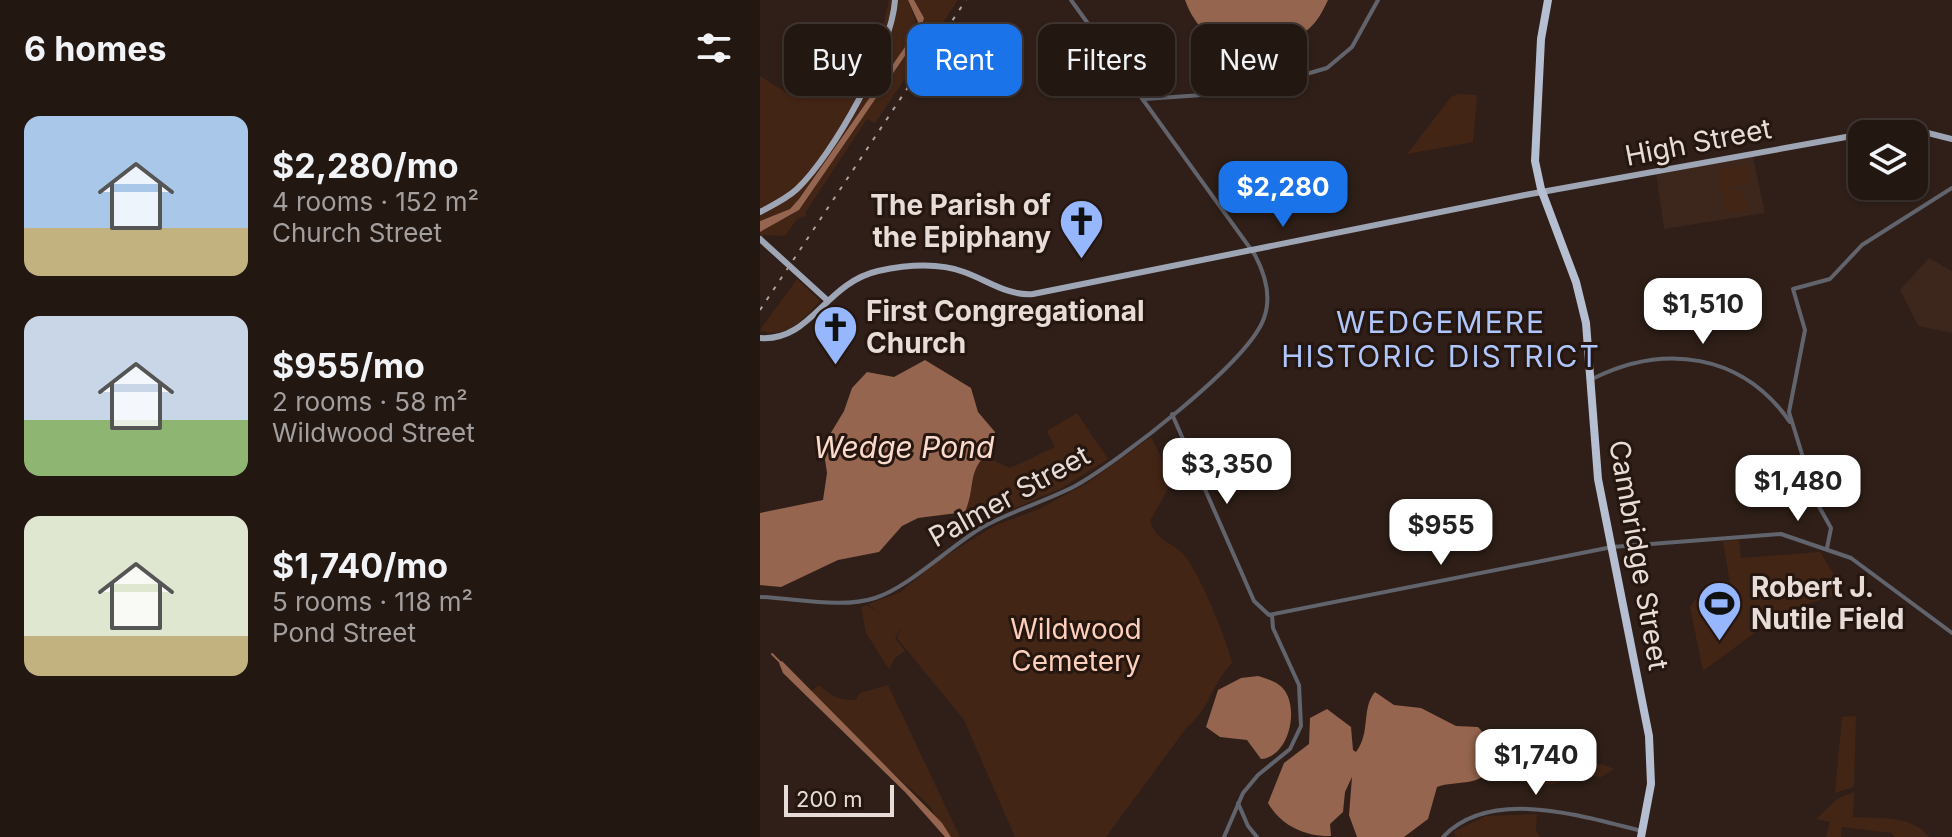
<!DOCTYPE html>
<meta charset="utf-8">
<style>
body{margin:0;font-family:Inter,sans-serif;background:#2f2420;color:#f1f3f6;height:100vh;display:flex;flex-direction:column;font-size:30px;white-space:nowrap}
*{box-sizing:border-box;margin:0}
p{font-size:26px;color:#a39f9f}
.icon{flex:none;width:44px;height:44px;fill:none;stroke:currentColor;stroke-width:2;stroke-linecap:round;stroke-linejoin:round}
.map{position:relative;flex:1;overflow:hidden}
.drawer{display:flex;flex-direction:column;background:#231712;width:760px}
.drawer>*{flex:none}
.top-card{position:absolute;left:24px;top:24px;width:760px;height:72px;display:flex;gap:16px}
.tools{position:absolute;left:1088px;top:120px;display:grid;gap:16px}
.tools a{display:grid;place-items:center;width:80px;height:80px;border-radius:16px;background:#231712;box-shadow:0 2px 6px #0004,0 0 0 2px #403632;font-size:40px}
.scale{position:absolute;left:24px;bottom:20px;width:110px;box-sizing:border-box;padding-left:8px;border:4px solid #e7dcd7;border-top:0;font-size:22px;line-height:28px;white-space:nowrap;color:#e7dcd7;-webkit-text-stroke:6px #25160f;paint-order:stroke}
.price{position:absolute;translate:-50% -68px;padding:0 18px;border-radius:16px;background:#fff;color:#222;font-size:26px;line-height:52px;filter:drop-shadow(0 2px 4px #0008)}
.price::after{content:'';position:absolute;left:50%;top:48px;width:24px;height:18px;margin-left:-12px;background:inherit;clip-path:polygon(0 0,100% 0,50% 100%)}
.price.current{background:#1a73e8;color:#fff}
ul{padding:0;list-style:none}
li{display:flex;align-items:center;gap:24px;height:200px;padding:0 24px}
li span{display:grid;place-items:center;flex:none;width:224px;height:160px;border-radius:16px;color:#555}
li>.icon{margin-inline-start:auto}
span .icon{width:96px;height:96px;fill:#fffc;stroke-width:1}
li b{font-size:34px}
h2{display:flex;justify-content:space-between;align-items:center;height:96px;padding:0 24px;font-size:34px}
.tag{padding:0 28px;border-radius:16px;background:#231712;box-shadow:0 2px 6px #0004,0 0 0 2px #403632;font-size:28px;line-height:72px}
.tag.current{background:#1a73e8;color:#fff}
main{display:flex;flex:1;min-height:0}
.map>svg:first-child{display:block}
.built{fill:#3d261c}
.green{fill:#432516}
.water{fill:#95654f}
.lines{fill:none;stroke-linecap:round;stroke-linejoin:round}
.stream{stroke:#95654f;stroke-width:2}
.minor{stroke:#61646c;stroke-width:4}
.major{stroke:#9ea5b5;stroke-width:6}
.highway{stroke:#b6bfd2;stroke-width:8}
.rail{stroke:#aea19c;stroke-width:2;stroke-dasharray:4 8;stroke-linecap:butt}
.labels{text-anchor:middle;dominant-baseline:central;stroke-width:6;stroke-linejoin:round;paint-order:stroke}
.street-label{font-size:28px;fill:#e7dcd7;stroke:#25160f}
.poi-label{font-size:28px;font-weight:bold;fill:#e7dcd7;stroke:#25160f;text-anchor:start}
.park-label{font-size:28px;fill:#fed0bb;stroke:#25160f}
.neighbourhood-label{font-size:30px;letter-spacing:2px;fill:#aec6fc;stroke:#25160f}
.water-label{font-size:30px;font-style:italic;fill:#fbdbcd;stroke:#25160f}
</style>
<main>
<section class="drawer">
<h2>6 homes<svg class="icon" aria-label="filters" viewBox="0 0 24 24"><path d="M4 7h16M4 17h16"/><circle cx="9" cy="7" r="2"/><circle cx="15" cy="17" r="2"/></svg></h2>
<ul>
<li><span style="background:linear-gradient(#a9c7e8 70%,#c2b280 0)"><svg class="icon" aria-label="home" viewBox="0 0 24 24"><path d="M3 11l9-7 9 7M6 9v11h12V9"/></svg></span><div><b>$2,280/mo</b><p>4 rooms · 152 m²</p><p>Church Street</p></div></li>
<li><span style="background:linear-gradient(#c9d6e8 65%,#8fb573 0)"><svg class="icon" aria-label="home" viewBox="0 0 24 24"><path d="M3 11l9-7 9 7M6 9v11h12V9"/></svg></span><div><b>$955/mo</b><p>2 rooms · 58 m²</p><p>Wildwood Street</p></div></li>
<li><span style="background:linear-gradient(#dfe7d0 75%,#c2b280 0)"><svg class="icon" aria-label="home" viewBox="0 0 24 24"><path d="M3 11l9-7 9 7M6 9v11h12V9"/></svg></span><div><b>$1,740/mo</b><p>5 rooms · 118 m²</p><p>Pond Street</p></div></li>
</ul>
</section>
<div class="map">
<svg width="1192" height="837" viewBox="0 0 1192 837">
<rect width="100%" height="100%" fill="#2f1f18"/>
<g class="built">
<polygon points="993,157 1005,213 904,229 896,172"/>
<polygon points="1169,258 1192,271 1192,333 1158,326 1140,290"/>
</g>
<g class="green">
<path d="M129,0H148C158,30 159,17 145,47L38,200L30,209L0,221V76L27,93L94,74L92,67L120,40Z"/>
<path d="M154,0H198L115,123L107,119L45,213L46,216L37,219L25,236L4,235L0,240V232C13,220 30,220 42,206L160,34L165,24Z"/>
<polygon points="699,94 717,95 713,142 647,154 692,96"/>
<polygon points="988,165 991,183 967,187 983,194 989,211 966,214 958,170"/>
<path d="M37,279L60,301C43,320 26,340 0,330Z"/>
<polygon points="317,413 348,459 302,488 239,515 205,512 212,471 222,455 250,468 295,447 287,431"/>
<path d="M391,437L413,480L390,521C399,545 411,540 424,555C440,574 467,640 472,663C451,685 450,709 427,727L346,837H255L204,720L137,638L141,627L135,638L145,651L135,658L129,669L106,633L101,607L107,605L120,613L108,604L139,593L181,559L234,526L279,509L326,484Z"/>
<polygon points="979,540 981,558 1060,552 1073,573 1080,594 1024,611 943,671 930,607 935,600 972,595 963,541"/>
<path d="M59,685C70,695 79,701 96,700L100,693L128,685L200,837H186L170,806L47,695Z"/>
<polygon points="1096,716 1094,787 1075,793 1082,717"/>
<path d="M776,752L814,765L842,764L854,769L841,777C834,777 828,774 821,776C803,779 791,791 771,780L769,758Z"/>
<path d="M1094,792L1093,817C1121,819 1150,814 1169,837H1135L1131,833L1082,827L1081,837H1066L1070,822L1056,819L1077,799Z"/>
<polygon points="777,814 776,831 780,837 697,837 693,832 726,816"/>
</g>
<g class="water">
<polygon points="148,0 154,0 164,18 160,34 39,210 0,232 0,221 30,209 39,199 145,47 158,22"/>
<path d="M425,0H568C549,42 534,38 493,37C485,36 477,42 468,41C445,39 432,19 425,0Z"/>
<path d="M165,360L211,388L218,412L235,432L233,448C205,471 217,484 205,512L158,518L142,526L119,552L78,560L21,587L0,585V513L63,500L67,473L63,446L84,411L92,388L107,372L134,377Z"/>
<polygon points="22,661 182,823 191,837 185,837 145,792 23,673 19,663"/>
<path d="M498,676C508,679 519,682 525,691C539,712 528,757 501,759L487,740L460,737L446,727L458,690L481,678Z"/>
<path d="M615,692L634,705L661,708L696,726L718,727C726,735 728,745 729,756C732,790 697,779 677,787L668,819L644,837H597L589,815L592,777L585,792L583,812L570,824L571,836C546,837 521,826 508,803L524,763L549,744L550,718L567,709L591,727L593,750L596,752C611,733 601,708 615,692Z"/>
</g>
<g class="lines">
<polyline class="stream" points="12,654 22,664"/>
<g class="minor">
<polyline points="385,99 485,92 567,68 592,47 618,0"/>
<path d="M832,379C904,343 982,353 1030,422"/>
<polyline points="412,414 494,601 509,615 852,547 1021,534 1091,558 1192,633"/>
<polyline points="1067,548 1071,528 1057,503 1029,412 1045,330 1033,289 1070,279 1102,245 1192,188"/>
<path d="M0,597C35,598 81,609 115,598C149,587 188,548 221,528C251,511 284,502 315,486C358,462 489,362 504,318C512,296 505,274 495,255L311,0"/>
<polyline points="478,803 488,826 497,837"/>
<polyline points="464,837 483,793 498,775 530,749 541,726 539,685 513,628 512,615"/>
<path d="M683,837C731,786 824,817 882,831"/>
</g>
<g class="major">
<path d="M0,212C13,205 26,199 37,189C73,155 132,50 135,0"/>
<polyline points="0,239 67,300"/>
<path d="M0,338C51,342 65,283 118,271C146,265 177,262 204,272C227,280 247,296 273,294L765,195L1086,137L1148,128L1192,139"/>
</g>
<polyline class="highway" points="788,0 781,39 775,161 781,189 816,282 826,323 838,479 889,736 891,784 881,837"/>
<polyline class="rail" points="0,310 206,0"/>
</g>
<defs>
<symbol id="church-pin" viewBox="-11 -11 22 30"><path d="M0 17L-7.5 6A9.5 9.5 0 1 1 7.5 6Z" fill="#96b6fd" stroke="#25160f"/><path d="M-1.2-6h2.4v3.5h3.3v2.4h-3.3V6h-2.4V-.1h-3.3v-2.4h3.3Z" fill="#111"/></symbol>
<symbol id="stadium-pin" viewBox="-11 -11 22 30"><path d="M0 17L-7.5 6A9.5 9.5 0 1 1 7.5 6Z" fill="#96b6fd" stroke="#25160f"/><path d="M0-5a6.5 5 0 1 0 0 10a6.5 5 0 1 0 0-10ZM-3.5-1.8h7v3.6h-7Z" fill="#111"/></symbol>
</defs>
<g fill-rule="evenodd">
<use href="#church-pin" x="296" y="196" width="51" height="69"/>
<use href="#church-pin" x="50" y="302" width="51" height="69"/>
<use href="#stadium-pin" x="934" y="578" width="51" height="69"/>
</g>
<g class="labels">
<g class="street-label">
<text transform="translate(938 142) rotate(-11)">High Street</text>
<text transform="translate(249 496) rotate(-29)">Palmer Street</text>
<text transform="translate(879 555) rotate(80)">Cambridge Street</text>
</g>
<g class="poi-label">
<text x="291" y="205" text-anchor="end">The Parish of<tspan x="291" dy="32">the Epiphany</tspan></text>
<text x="106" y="311">First Congregational<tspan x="106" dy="32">Church</tspan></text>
<text x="991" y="587">Robert J.<tspan x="991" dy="32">Nutile Field</tspan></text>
</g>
<g class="park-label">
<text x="316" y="629">Wildwood<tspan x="316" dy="32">Cemetery</tspan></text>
</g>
<g class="neighbourhood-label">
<text x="681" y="322">WEDGEMERE<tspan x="681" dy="34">HISTORIC DISTRICT</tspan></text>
</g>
<g class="water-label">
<text x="144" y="447">Wedge Pond</text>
</g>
</g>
</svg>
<div class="tools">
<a><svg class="icon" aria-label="layers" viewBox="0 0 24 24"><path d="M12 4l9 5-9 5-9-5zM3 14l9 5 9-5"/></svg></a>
</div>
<div class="scale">200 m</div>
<b class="price current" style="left:523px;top:229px">$2,280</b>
<b class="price" style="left:943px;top:346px">$1,510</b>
<b class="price" style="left:467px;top:506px">$3,350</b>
<b class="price" style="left:1038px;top:523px">$1,480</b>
<b class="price" style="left:681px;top:567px">$955</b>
<b class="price" style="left:776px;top:797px">$1,740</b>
<div class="top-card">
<a class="tag">Buy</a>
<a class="tag current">Rent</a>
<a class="tag">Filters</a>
<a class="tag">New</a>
</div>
</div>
</main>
